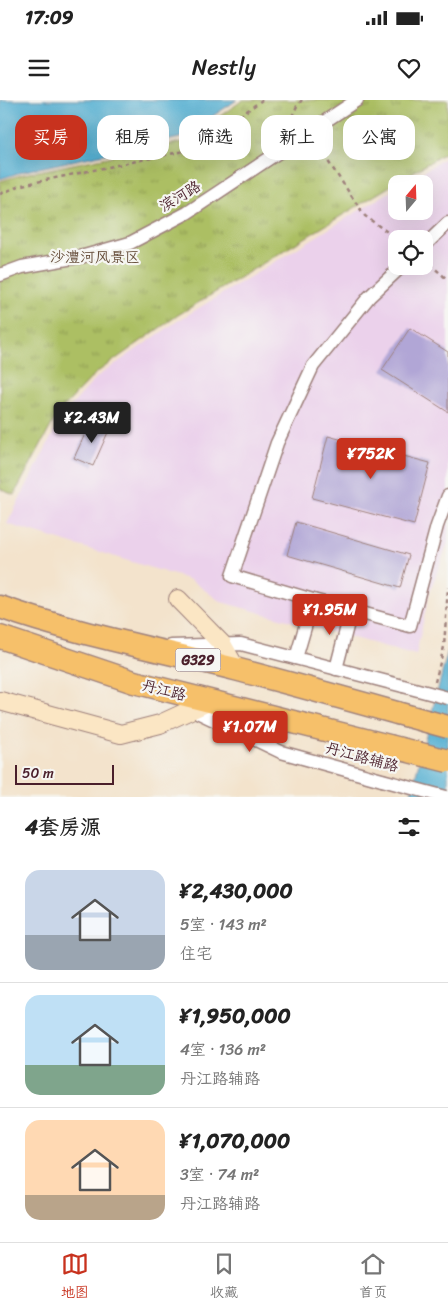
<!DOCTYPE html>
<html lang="zh">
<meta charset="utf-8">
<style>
body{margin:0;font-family:Sriracha,"LXGW WenKai TC",sans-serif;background:#f2f2f2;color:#222;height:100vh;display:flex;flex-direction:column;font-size:19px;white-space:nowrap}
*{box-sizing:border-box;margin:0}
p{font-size:16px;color:#767676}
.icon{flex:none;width:28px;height:28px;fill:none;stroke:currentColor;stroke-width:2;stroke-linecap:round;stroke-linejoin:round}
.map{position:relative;height:697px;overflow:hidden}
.details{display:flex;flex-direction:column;background:#fff;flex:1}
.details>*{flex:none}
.guide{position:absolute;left:15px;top:15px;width:419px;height:45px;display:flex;gap:10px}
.needle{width:32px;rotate:19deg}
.buttons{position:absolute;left:388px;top:75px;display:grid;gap:10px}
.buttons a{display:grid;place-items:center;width:45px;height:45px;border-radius:10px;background:#fff;box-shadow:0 5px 20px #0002;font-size:25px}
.scale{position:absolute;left:15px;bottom:12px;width:99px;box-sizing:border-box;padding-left:5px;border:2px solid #4a1f2b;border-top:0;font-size:14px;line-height:18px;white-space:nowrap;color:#4a1f2b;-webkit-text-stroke:4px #f6f6f2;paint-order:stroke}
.price{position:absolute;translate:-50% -42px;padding:0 11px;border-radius:5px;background:#c8321e;color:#fff;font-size:16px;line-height:32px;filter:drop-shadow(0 1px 2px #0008)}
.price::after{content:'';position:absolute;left:50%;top:30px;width:15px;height:11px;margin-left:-8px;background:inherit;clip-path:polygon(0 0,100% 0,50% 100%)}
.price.current{background:#222;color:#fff}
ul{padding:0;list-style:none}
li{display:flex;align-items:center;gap:15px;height:125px;padding:0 25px}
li+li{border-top:1px solid #e0e0e0}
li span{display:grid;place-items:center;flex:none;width:140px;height:100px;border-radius:15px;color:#555}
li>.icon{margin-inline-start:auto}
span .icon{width:60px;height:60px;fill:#fffc;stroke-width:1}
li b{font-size:21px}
h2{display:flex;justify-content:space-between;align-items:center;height:60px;padding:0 25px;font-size:21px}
.tag{padding:0 18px;border-radius:15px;background:#fff;box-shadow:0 5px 20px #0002;font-size:18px;line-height:45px}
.tag.current{background:#c8321e;color:#fff}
.status{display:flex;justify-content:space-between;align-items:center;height:35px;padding:0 25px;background:#fff;direction:ltr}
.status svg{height:14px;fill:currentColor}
header{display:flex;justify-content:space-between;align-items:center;height:65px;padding:0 25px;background:#fff;font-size:22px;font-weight:600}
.tab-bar{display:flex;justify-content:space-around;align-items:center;height:70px;border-top:1px solid #e0e0e0;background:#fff;font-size:14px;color:#767676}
.tab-bar a{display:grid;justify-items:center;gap:2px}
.tab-bar .current{color:#c8321e}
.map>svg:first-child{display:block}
.built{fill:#ebd1eb;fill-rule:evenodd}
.grass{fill:url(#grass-tufts);stroke:#7b6f47}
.water{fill:#53afd1;stroke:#4e677e}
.building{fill:#b1a6d6}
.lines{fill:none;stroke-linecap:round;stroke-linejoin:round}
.street-casing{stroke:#9e817c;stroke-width:15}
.secondary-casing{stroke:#9e817c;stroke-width:20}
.highway-casing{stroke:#9e817c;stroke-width:25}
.path{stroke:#9e817c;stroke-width:2.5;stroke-dasharray:4 4;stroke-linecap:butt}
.street{stroke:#fff;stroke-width:12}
.secondary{stroke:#fbe6c4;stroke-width:18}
.highway{stroke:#f6c06b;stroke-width:22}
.street-bridge-casing{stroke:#9e817c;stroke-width:15;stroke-linecap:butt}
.highway-bridge-casing{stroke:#9e817c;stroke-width:25;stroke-linecap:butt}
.street-bridge{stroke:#fff;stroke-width:12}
.highway-bridge{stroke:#f6c06b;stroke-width:22}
.labels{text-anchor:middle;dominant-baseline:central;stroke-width:4.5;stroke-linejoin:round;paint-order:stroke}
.shield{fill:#f6f6f2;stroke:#7e6067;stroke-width:1}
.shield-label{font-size:14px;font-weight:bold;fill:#4a1f2b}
.street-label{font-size:15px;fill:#4a1f2b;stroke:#f6f6f2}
.park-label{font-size:15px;fill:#674f3c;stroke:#f6f6f2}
</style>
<div class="status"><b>17:09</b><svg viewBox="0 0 49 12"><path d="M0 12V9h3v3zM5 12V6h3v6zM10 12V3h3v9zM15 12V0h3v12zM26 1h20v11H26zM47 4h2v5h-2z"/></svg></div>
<header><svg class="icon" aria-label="menu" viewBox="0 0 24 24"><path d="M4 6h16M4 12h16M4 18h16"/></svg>Nestly<svg class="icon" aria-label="heart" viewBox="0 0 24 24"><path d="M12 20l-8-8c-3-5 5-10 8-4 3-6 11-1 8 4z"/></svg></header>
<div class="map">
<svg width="448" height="697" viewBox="0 0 448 697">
<defs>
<pattern id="grass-tufts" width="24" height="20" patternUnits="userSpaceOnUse" patternTransform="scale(1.25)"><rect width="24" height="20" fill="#acbf63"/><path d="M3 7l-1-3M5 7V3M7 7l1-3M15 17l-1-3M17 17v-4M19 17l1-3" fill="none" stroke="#8e9b52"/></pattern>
</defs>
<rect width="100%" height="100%" fill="#f6f6f2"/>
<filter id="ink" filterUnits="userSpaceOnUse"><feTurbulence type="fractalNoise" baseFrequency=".02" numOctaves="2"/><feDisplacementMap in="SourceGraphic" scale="10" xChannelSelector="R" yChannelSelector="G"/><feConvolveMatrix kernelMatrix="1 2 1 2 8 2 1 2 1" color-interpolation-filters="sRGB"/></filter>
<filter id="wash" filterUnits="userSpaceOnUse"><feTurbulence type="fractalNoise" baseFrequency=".0096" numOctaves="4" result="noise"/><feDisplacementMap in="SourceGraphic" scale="20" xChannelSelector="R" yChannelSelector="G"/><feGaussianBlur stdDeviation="1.12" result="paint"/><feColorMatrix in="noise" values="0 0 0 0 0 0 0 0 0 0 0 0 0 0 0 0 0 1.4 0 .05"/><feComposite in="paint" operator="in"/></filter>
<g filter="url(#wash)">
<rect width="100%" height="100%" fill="#f3e3cc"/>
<path class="built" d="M448,56V443L429,494L416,555L221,502L191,480L7,424L62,316L98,276L179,220L396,88V111H424V84H403ZM396,139H424V166H396Z"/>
<polygon class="grass" points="243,0 448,0 448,51 178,215 96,273 58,313 14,395 0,389 0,81 24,74 182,42"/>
<g class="water">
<polygon points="0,0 237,0 180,38 25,71 0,79"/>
<polygon points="448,550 448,697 410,697"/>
</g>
<g id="blocks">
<g class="building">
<polygon points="410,228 448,252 448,312 382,270"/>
<polygon points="91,321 109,330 93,366 74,358"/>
<polygon points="328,336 430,363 414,425 312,398"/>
<polygon points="296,422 409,455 400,488 287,455"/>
</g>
</g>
</g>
<g filter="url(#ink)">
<use href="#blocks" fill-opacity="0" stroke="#9e817c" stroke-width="1"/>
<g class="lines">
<defs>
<g id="street">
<polyline points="424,146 448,123"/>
<polyline points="402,166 369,197 313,266 277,343 232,476 313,500 410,526 437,426 448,396"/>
<polyline points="0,175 22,167 84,156 130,143 187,113 357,0"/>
<polyline points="171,546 241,544 403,586"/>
<polyline points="296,558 313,500"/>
<polyline points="336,569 351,511"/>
<polyline points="189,608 281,652 382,680"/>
</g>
<g id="secondary">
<polyline points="178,499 222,544 236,569"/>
<polyline points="0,601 121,634 160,624 210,601"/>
</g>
<g id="highway">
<path d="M0,507C76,534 157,549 235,569C289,583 343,598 397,613"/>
<polyline points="0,537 134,582 389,646"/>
</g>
</defs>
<use href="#street" class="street-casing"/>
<use href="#secondary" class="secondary-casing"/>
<use href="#highway" class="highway-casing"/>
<g class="path">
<polyline points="285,31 297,6 302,0"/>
<polyline points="315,42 365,116 397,139"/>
<polyline points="0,94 22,85 194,49 262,0"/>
<polyline points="424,159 448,180"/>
<polyline points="435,582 444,547 448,487"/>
</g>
<use href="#street" class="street"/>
<use href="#secondary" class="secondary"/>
<use href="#highway" class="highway"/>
<defs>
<g id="street-bridge">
<polyline points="403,586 448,598"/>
<polyline points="382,680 446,697"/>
</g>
<g id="highway-bridge">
<polyline points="397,613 448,627"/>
<polyline points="389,646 448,661"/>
</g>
</defs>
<use href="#street-bridge" class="street-bridge-casing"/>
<use href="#highway-bridge" class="highway-bridge-casing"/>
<use href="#street-bridge" class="street-bridge"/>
<use href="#highway-bridge" class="highway-bridge"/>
</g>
</g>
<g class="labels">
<rect class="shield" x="175.5" y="548.5" width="45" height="23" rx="4"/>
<g class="shield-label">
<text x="198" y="560">G329</text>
</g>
<g class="street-label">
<text transform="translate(180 96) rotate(-31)">滨河路</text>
<text transform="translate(164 590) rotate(14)">丹江路</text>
<text transform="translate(362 657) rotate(15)">丹江路辅路</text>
</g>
<g class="park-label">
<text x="95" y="157">沙澧河风景区</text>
</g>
</g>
</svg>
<div class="buttons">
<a><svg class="needle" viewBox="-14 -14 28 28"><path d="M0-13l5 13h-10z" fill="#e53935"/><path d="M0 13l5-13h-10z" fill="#767676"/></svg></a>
<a><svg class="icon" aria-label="locate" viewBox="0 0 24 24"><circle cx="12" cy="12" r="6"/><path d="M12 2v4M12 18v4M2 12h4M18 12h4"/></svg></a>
</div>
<div class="scale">50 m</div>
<b class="price current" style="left:92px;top:344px">¥2.43M</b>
<b class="price" style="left:371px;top:380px">¥752K</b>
<b class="price" style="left:330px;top:536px">¥1.95M</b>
<b class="price" style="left:250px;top:653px">¥1.07M</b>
<div class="guide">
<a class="tag current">买房</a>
<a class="tag">租房</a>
<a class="tag">筛选</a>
<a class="tag">新上</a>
<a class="tag">公寓</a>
</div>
</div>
<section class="details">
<h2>4套房源<svg class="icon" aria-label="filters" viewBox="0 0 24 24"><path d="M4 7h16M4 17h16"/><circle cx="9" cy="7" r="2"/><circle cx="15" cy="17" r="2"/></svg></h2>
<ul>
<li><span style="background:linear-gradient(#c9d6e8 65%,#9aa5b1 0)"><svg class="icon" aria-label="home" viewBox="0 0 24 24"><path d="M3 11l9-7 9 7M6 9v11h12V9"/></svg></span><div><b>¥2,430,000</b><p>5室 · 143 m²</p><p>住宅</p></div></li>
<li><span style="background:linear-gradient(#bfe0f5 70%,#7fa58c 0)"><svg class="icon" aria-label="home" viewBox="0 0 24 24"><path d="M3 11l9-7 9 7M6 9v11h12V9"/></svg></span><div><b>¥1,950,000</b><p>4室 · 136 m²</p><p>丹江路辅路</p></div></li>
<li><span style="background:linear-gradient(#ffd9b3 75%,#b9a48a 0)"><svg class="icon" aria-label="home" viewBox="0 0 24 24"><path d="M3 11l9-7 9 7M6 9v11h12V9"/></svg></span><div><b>¥1,070,000</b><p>3室 · 74 m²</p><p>丹江路辅路</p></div></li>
</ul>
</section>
<nav class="tab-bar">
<a class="current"><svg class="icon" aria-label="map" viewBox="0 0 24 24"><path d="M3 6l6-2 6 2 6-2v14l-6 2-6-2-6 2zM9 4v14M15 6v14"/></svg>地图</a>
<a><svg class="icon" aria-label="saved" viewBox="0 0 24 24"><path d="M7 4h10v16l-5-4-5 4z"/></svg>收藏</a>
<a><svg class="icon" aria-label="home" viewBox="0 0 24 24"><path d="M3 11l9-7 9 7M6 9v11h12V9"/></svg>首页</a>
</nav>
